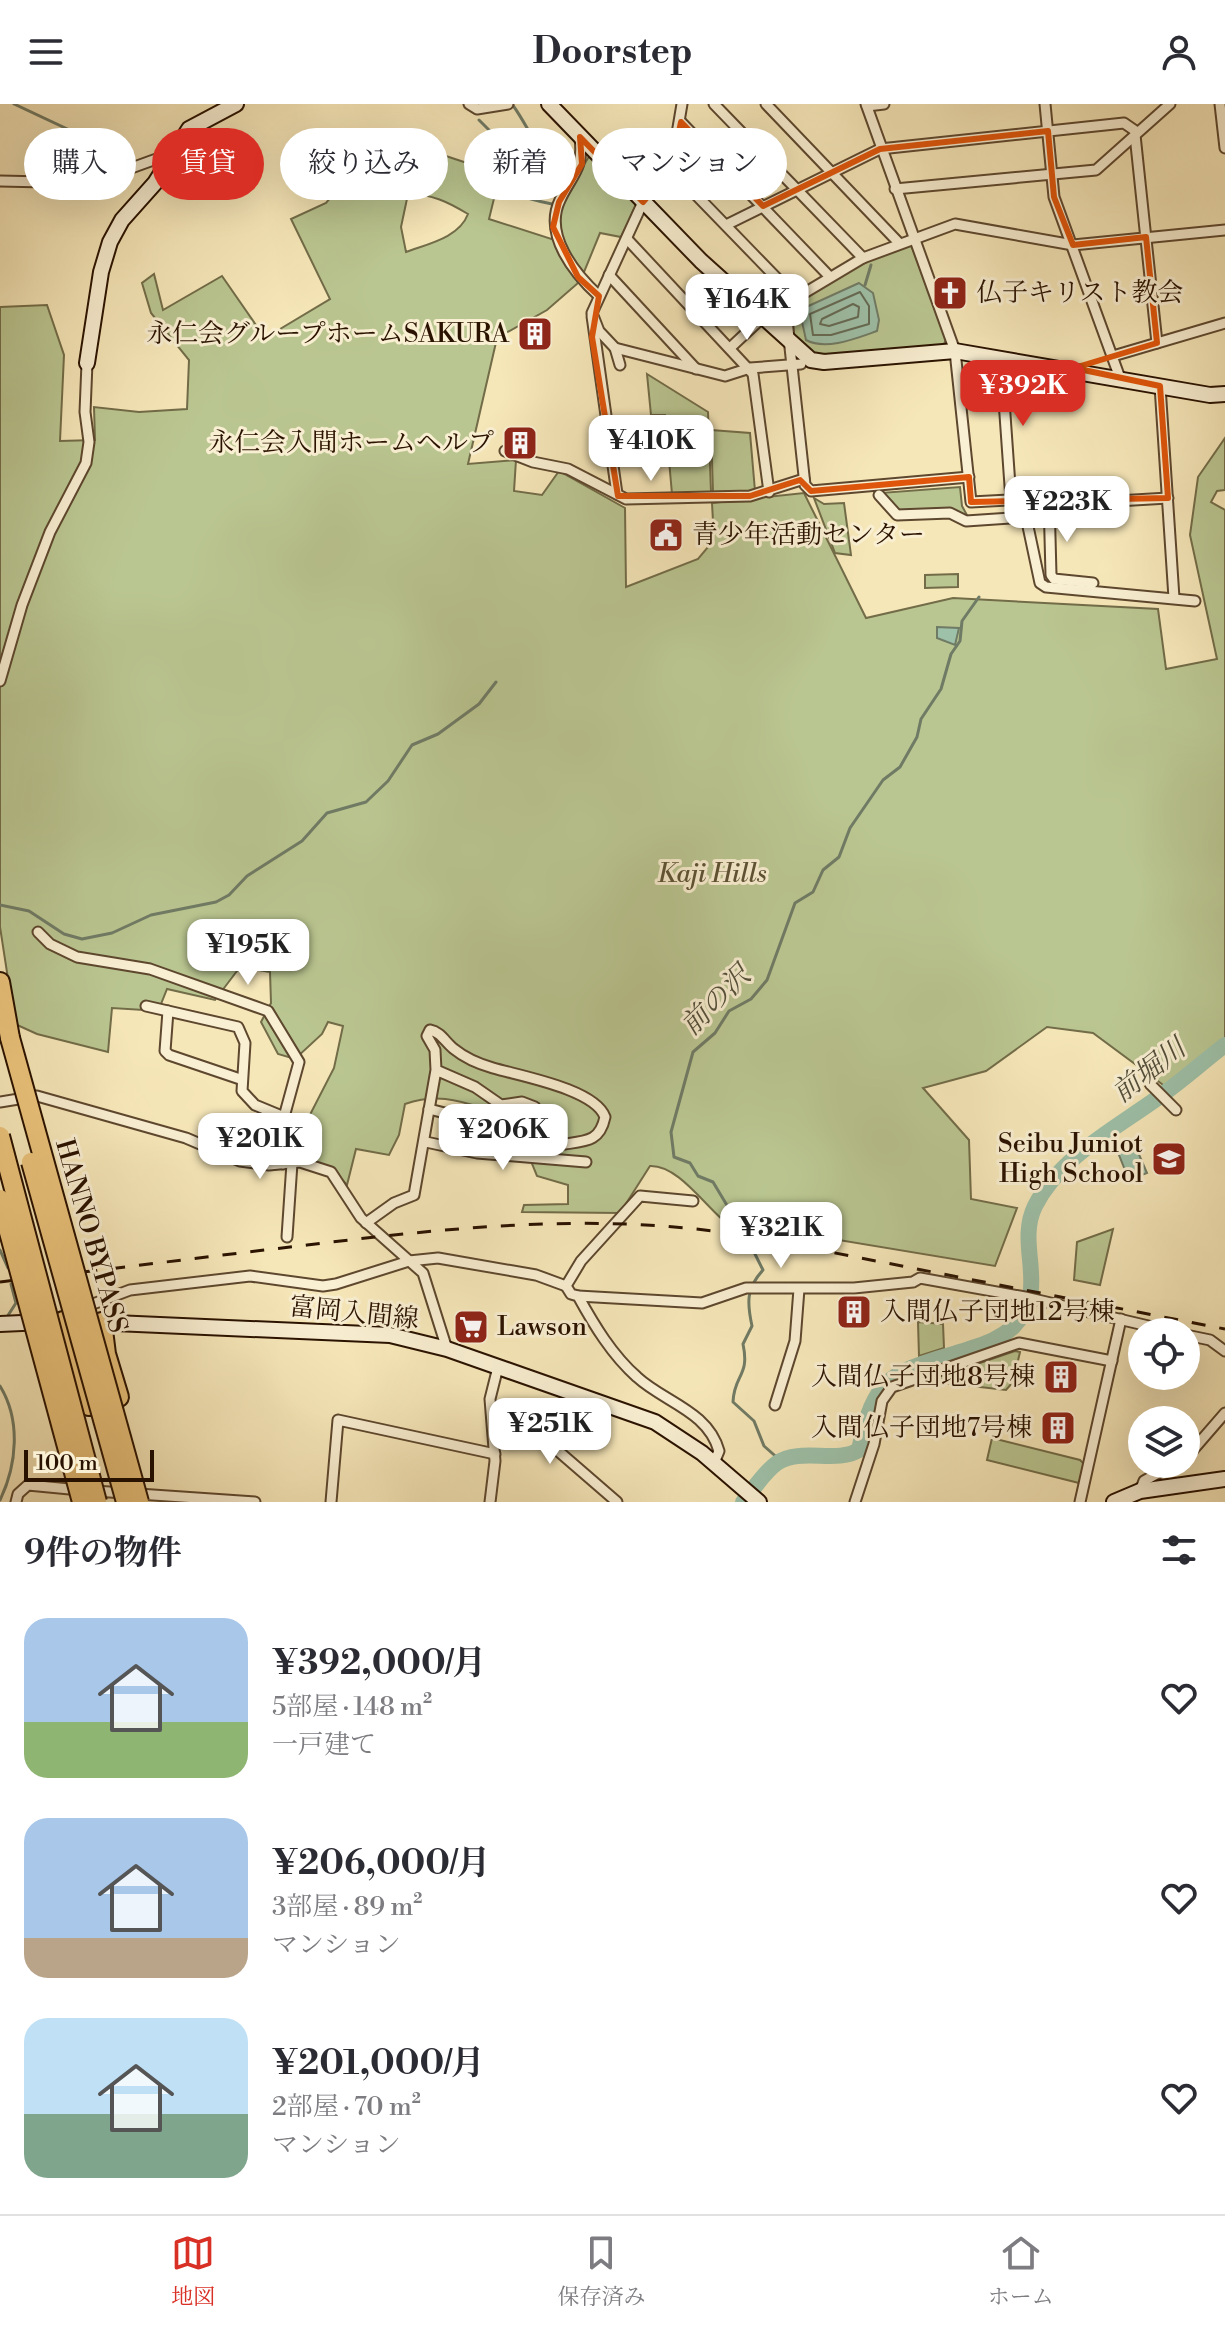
<!DOCTYPE html>
<html lang="ja">
<meta charset="utf-8">
<style>
body{margin:0;font-family:"Libre Bodoni","Noto Serif JP",serif;background:#f7f7f7;color:#2b2b33;height:100vh;display:flex;flex-direction:column;font-size:30px;white-space:nowrap}
*{box-sizing:border-box;margin:0}
p{font-size:26px;color:#7c7c81}
.icon{flex:none;width:44px;height:44px;fill:none;stroke:currentColor;stroke-width:2;stroke-linecap:round;stroke-linejoin:round}
.map{position:relative;height:1398px;overflow:hidden}
.sheet{display:flex;flex-direction:column;background:#fff;flex:1}
.sheet>*{flex:none}
.top-card{position:absolute;left:24px;top:24px;width:800px;height:72px;display:flex;gap:16px}
.controls{position:absolute;left:1128px;top:1214px;display:grid;gap:16px}
.controls a{display:grid;place-items:center;width:72px;height:72px;border-radius:50%;background:#fff;box-shadow:0 8px 32px #0002;font-size:40px}
.scale{position:absolute;left:24px;bottom:20px;width:130px;box-sizing:border-box;padding-left:8px;border:4px solid #2a1200;border-top:0;font-size:22px;line-height:28px;white-space:nowrap;color:#2a1200;-webkit-text-stroke:6px #f9efd2;paint-order:stroke}
.price{position:absolute;translate:-50% -68px;padding:0 18px;border-radius:16px;background:#fff;color:#222;font-size:26px;line-height:52px;filter:drop-shadow(0 2px 4px #0008)}
.price::after{content:'';position:absolute;left:50%;top:48px;width:24px;height:18px;margin-left:-12px;background:inherit;clip-path:polygon(0 0,100% 0,50% 100%)}
.price.selected{background:#d93025;color:#fff}
ul{padding:0;list-style:none}
li{display:flex;align-items:center;gap:24px;height:200px;padding:0 24px}
li span{display:grid;place-items:center;flex:none;width:224px;height:160px;border-radius:24px;color:#555}
li>.icon{margin-inline-start:auto}
span .icon{width:96px;height:96px;fill:#fffc;stroke-width:1}
li b{font-size:34px}
h2{display:flex;justify-content:space-between;align-items:center;height:96px;padding:0 24px;font-size:34px}
.pill{padding:0 28px;border-radius:36px;background:#fff;box-shadow:0 8px 32px #0002;font-size:28px;line-height:72px}
.pill.selected{background:#d93025;color:#fff}
header{display:flex;justify-content:space-between;align-items:center;height:104px;padding:0 24px;background:#fff;font-size:36px;font-weight:700}
.dock{display:flex;justify-content:space-around;align-items:center;height:112px;border-top:2px solid #e1e1e2;background:#fff;font-size:22px;color:#7c7c81}
.dock a{display:grid;justify-items:center;gap:4px}
.dock .selected{color:#d93025}
.map>svg:first-child{display:block}
.green{fill:#bac691;stroke:#726c48;stroke-width:2;fill-rule:evenodd}
.water{fill:#9ec1a9;stroke:#707b65;stroke-width:2}
.lines{fill:none;stroke-linecap:round;stroke-linejoin:round}
.shore{stroke:#646a54;stroke-width:2}
.stream{stroke:#707b65;stroke-width:3}
.river{stroke:#9ec1a9;stroke-width:16}
.street-casing{stroke:#5d472e;stroke-width:13}
.secondary-casing{stroke:#2a1200;stroke-width:18}
.highway-casing{stroke:#2a1200;stroke-width:22}
.street{stroke:#f9efd2;stroke-width:9}
.secondary{stroke:#f9efd2;stroke-width:14}
.highway{stroke:#ebc47c;stroke-width:18}
.rail{stroke:#2a1200;stroke-width:3;stroke-dasharray:14 14;stroke-linecap:butt}
.highway-bridge-casing{stroke:#2a1200;stroke-width:22;stroke-linecap:butt}
.highway-bridge{stroke:#ebc47c;stroke-width:18}
.marked{fill:none;stroke:#de550b;stroke-width:6;stroke-linejoin:round}
.labels{text-anchor:middle;dominant-baseline:central;stroke-width:6;stroke-linejoin:round;paint-order:stroke}
.poi-label{font-size:26px;fill:#2a1200;stroke:#f9efd2;text-anchor:end}
.park-label{font-size:26px;font-style:italic;fill:#5c5133;stroke:#f9efd2}
.street-label{font-size:26px;fill:#2a1200;stroke:#f9efd2}
.water-label{font-size:28px;font-style:italic;fill:#534f3b;stroke:#f9efd2}
</style>
<header><svg class="icon" aria-label="menu" viewBox="0 0 24 24"><path d="M4 6h16M4 12h16M4 18h16"/></svg>Doorstep<svg class="icon" aria-label="person" viewBox="0 0 24 24"><circle cx="12" cy="8" r="4"/><path d="M4 21q1-7 8-7t8 7"/></svg></header>
<div class="map">
<svg width="1225" height="1398" viewBox="0 0 1225 1398">
<rect width="100%" height="100%" fill="#f6e7b9"/>
<filter id="stains"><feTurbulence type="fractalNoise" baseFrequency=".0025" numOctaves="4"/><feColorMatrix values="0 0 0 0 .2 0 0 0 0 .09 0 0 0 0 .02 0 0 0 .5 -.17"/></filter>
<radialGradient id="worn" r=".72"><stop offset=".6" stop-color="#630" stop-opacity="0"/><stop offset="1" stop-color="#630" stop-opacity=".3"/></radialGradient>
<g class="green">
<path d="M338,39L376,52L381,63L404,62L413,52L440,58L443,51L500,70L489,115L561,138L578,179L547,206L497,234L468,360L516,356L514,387L542,391L559,367L625,404L626,483L698,455L714,436L712,399L804,389L866,514L953,494L1158,505L1166,565L1217,555L1190,431L1198,373L1225,334V386L1217,387L1211,398L1225,406V936L1174,989L1093,929L1047,923L986,967L923,984L969,1036L971,1095L1017,1104L995,1162L724,1117C702,1098 677,1061 650,1062L620,1109L522,1108L524,1101L568,1100V1081L537,1072L528,1050L531,1034L492,1030L485,1005C456,995 435,990 405,1000L399,1031L389,1051L356,1045L347,1081L335,1068L298,1055L296,1038L334,964L343,922L328,918L322,930L295,955L278,950L261,918L271,899L270,868L240,863L215,896L167,885L161,900L144,906L112,904L108,948L37,930L15,920L0,823V203L47,201L64,251L60,337L95,336L94,303L139,308L187,305L189,256L151,209L142,179L154,170L163,206L222,172L265,234L330,195L291,115L326,99L338,85L322,60ZM408,90C432,90 448,98 468,110C459,134 427,140 406,148L401,123Z"/>
<polygon points="590,51 638,98 621,133 600,129 582,173 555,122 560,99"/>
<path d="M911,141L947,234L942,244L826,254L814,251L794,234L792,204C820,171 871,155 911,141Z"/>
<polygon points="647,270 708,308 711,388 672,390 665,311 651,311"/>
<polygon points="711,326 750,329 755,387 713,388"/>
<polygon points="960,383 962,402 968,413 897,411 880,389"/>
<polygon points="814,394 824,400 844,399 851,451 835,449"/>
<polygon points="958,470 958,483 925,484 925,471"/>
<polygon points="1113,1125 1100,1181 1074,1176 1077,1138"/>
<polygon points="918,1218 943,1220 944,1244 919,1252"/>
<polygon points="1015,1247 1020,1248 1013,1278 1006,1286 927,1277"/>
<polygon points="992,1334 1080,1356 1084,1360 1079,1379 987,1356"/>
</g>
<g class="water">
<path d="M859,179L873,189L879,216L877,227C857,234 826,247 806,236L801,213L804,204Z"/>
<polygon points="937,523 959,524 955,541 937,534"/>
<polygon points="1134,1039 1147,1069 1129,1076 1117,1046"/>
</g>
<g class="lines">
<g class="shore">
<polygon points="860,188 869,202 869,220 831,231 813,231 810,210"/>
<polygon points="853,200 859,203 858,213 829,222 820,220 822,215"/>
</g>
<g class="stream">
<polyline points="14,0 78,30 82,37 79,58 88,76"/>
<path d="M512,0C524,16 531,33 543,51L574,60"/>
<path d="M479,16L499,36C498,45 493,52 492,61C492,88 532,96 552,100"/>
<polyline points="865,181 871,161"/>
<polyline points="0,801 29,807 64,830 82,835 112,829 151,811 216,798 229,791 247,772 302,737 327,709 366,698 388,677 412,641 438,630 479,600 496,578"/>
<polyline points="0,1146 8,1164"/>
<polyline points="5,1216 16,1199 11,1180"/>
<path d="M0,1282C21,1316 17,1361 0,1396"/>
<path d="M781,1357L764,1342L754,1317L733,1298C734,1270 750,1273 743,1240L752,1222C747,1199 746,1184 763,1166L748,1136L752,1110L728,1103L713,1078L698,1072L690,1059L674,1053L671,1028L693,948L715,929L729,907L751,895L767,876L795,799L813,788L823,766L839,753L850,724L883,676L900,663L917,633L921,615L941,585L951,550L960,537L962,517L979,493"/>
</g>
<path class="river" d="M743,1398C753,1386 764,1368 777,1359C801,1343 836,1360 859,1346C875,1265 898,1268 969,1245C984,1241 1001,1234 1013,1223C1051,1185 1015,1143 1035,1102C1060,1052 1120,1022 1163,990C1184,975 1204,957 1225,941"/>
<defs>
<g id="street">
<polyline points="469,0 477,5 508,0"/>
<polyline points="682,0 671,65 643,98 592,209 599,227 615,244 725,272 750,264 801,260"/>
<polyline points="714,0 863,154"/>
<polyline points="766,0 899,139"/>
<polyline points="866,0 955,247 971,398 1049,394 1051,471 1054,475 1093,479"/>
<polyline points="1045,0 1054,93 1120,274"/>
<polyline points="1220,0 1225,44"/>
<polyline points="867,2 884,0"/>
<polyline points="681,18 829,172"/>
<polyline points="1135,31 1157,239"/>
<path d="M580,34C584,66 572,70 560,96C543,131 575,170 599,192"/>
<polyline points="671,65 796,194"/>
<polyline points="0,77 90,79 159,54 170,56"/>
<polyline points="895,85 1096,66 1170,0"/>
<polyline points="726,121 880,45 1124,19 1137,28"/>
<polyline points="627,135 753,270 769,388"/>
<polyline points="609,171 696,265"/>
<polyline points="592,212 617,390"/>
<polyline points="615,244 620,261"/>
<polyline points="730,244 762,214"/>
<polyline points="1113,252 1225,219"/>
<polyline points="1001,254 1011,396"/>
<polyline points="1160,282 1174,494"/>
<polyline points="505,347 533,358 568,365 626,395 750,392 804,375"/>
<polyline points="969,373 811,387 805,381 787,216 788,204 796,194 863,154 955,120 1073,141 1225,126"/>
<polyline points="879,391 897,411 950,409 966,417 1026,413 1040,479 1046,483 1195,497"/>
<polyline points="1049,401 1168,394"/>
<polyline points="0,577 22,501 50,428 86,359 89,338 85,308 87,259"/>
<polyline points="38,828 50,840 77,853 150,865 268,907 299,958 284,1013 283,1060"/>
<polyline points="146,902 238,923 245,939 242,987 255,1001 284,1013"/>
<polyline points="168,907 165,947 169,951 240,975"/>
<polyline points="1150,980 1176,1006"/>
<polyline points="0,998 37,992 186,1034 240,1057 269,1061 300,1058 331,1068 361,1114 423,1169 447,1245"/>
<polyline points="429,1005 492,1021 538,1015"/>
<polyline points="426,1038 477,1049 586,1058"/>
<path d="M693,1097L640,1092L581,1157L566,1182L571,1190L578,1192C594,1221 612,1251 637,1273C664,1298 708,1307 719,1347L714,1359"/>
<path d="M366,1119L394,1099L414,1091L436,966L475,983L501,1001L522,998L535,1003L538,1015L565,1040C587,1037 600,1037 605,1013C595,985 520,972 493,964C479,960 465,954 454,945C445,938 441,928 430,926L427,932L435,946L436,966"/>
<polyline points="287,1133 292,1059"/>
<polyline points="578,1192 702,1199 746,1184 854,1184 913,1178 920,1174 1025,1193 1174,1228"/>
<polyline points="85,1203 130,1186 250,1172 323,1182 336,1180 409,1157 438,1154 536,1171 566,1182"/>
<polyline points="1186,1231 1210,1236 1225,1247"/>
<polyline points="775,1301 795,1237 799,1185"/>
<polyline points="492,1313 557,1346 617,1398"/>
<polyline points="1186,1354 1225,1309"/>
<polyline points="95,1387 255,1398"/>
<polyline points="1140,1387 1144,1377 1174,1360"/>
<polyline points="16,1398 18,1390 28,1381 80,1386"/>
<polyline points="331,1398 338,1316 495,1350"/>
<polyline points="490,1398 495,1357 490,1295 498,1263"/>
<polyline points="855,1398 874,1340 882,1297 892,1283 1019,1239 1112,1257"/>
<polyline points="1080,1398 1121,1215"/>
</g>
<g id="secondary">
<polyline points="549,0 701,157 811,256 824,258 955,247 1210,291 1225,290"/>
<polyline points="87,259 101,168 110,138 122,116 155,79 189,25 236,0"/>
<polyline points="92,1218 390,1231 447,1245 655,1318 702,1349 759,1398"/>
<polyline points="0,1220 44,1218"/>
<polyline points="1114,1398 1140,1387 1225,1375"/>
</g>
<g id="highway">
<polyline points="0,878 10,934"/>
<polyline points="63,1217 89,1302"/>
<polyline points="102,1218 106,1250 119,1293"/>
</g>
</defs>
<use href="#street" class="street-casing"/>
<use href="#secondary" class="secondary-casing"/>
<use href="#highway" class="highway-casing"/>
<use href="#street" class="street"/>
<use href="#secondary" class="secondary"/>
<use href="#highway" class="highway"/>
<path class="rail" d="M0,1178C102,1166 205,1153 307,1141C456,1123 604,1107 753,1133L1225,1225"/>
<defs>
<g id="highway-bridge">
<polyline points="10,934 139,1398"/>
<polyline points="0,1032 97,1398"/>
<polyline points="31,1058 126,1398"/>
<polyline points="0,1095 82,1398"/>
</g>
</defs>
<use href="#highway-bridge" class="highway-bridge-casing"/>
<use href="#highway-bridge" class="highway-bridge"/>
</g>
<path class="marked" d="M681,18L763,102L880,45L1048,27L1054,93L1073,141L1146,133L1157,239L1074,264L1160,282L1168,394L971,398L969,373L811,387L800,376L750,392H618L592,233L599,192L578,173L553,123L559,98L582,60L580,33L643,98L671,65Z"/>
<defs>
<symbol id="church-square" viewBox="-11 -11 22 22"><rect x="-9" y="-9" width="18" height="18" rx="4" fill="#8f2418" stroke="#f9efd2"/><path d="M-1.2-6h2.4v3.5h3.3v2.4h-3.3V6h-2.4V-.1h-3.3v-2.4h3.3Z" fill="#fff"/></symbol>
<symbol id="building-square" viewBox="-11 -11 22 22"><rect x="-9" y="-9" width="18" height="18" rx="4" fill="#8f2418" stroke="#f9efd2"/><path d="M-4-6H4V6H1V3H-1V6H-4ZM-2.5-4.3h1.7v1.8h-1.7ZM.8-4.3h1.7v1.8H.8ZM-2.5-1h1.7V.8h-1.7ZM.8-1h1.7V.8H.8Z" fill="#fff"/></symbol>
<symbol id="civic-square" viewBox="-11 -11 22 22"><rect x="-9" y="-9" width="18" height="18" rx="4" fill="#8f2418" stroke="#f9efd2"/><path d="M-.6-6.5H3V-4.5H.6V-3L4-1V1h2V6H-6V1h2V-1L-.6-3ZM-1.2 2.5V6h2.4V2.5Z" fill="#fff"/></symbol>
<symbol id="school-square" viewBox="-11 -11 22 22"><rect x="-9" y="-9" width="18" height="18" rx="4" fill="#8f2418" stroke="#f9efd2"/><path d="M0-5L7-2L0 1L-7-2ZM-4 1L0 2.5L4 1V4Q0 6-4 4Z" fill="#fff"/></symbol>
<symbol id="supermarket-square" viewBox="-11 -11 22 22"><rect x="-9" y="-9" width="18" height="18" rx="4" fill="#8f2418" stroke="#f9efd2"/><path d="M-6-5.5h2.5l.6 2H6L4.5 2H-2.5L-4.4-4H-6ZM-1.5 3.2a1.3 1.3 0 1 0 .1 0ZM3 3.2a1.3 1.3 0 1 0 .1 0Z" fill="#fff"/></symbol>
</defs>
<g fill-rule="evenodd">
<use href="#church-square" x="930" y="169" width="40" height="40"/>
<use href="#building-square" x="515" y="210" width="40" height="40"/>
<use href="#building-square" x="500" y="319" width="40" height="40"/>
<use href="#civic-square" x="646" y="411" width="40" height="40"/>
<use href="#school-square" x="1149" y="1035" width="40" height="40"/>
<use href="#building-square" x="834" y="1188" width="40" height="40"/>
<use href="#supermarket-square" x="451" y="1203" width="40" height="40"/>
<use href="#building-square" x="1041" y="1253" width="40" height="40"/>
<use href="#building-square" x="1038" y="1304" width="40" height="40"/>
</g>
<g class="labels">
<g class="poi-label">
<text x="976" y="189" text-anchor="start">仏子キリスト教会</text>
<text x="509" y="230">永仁会グループホームSAKURA</text>
<text x="494" y="339">永仁会入間ホームヘルプ</text>
<text x="692" y="431" text-anchor="start">青少年活動センター</text>
<text x="1143" y="1040">Seibu Juniot<tspan x="1143" dy="30">High School</tspan></text>
<text x="880" y="1208" text-anchor="start">入間仏子団地12号棟</text>
<text x="497" y="1223" text-anchor="start">Lawson</text>
<text x="1035" y="1273">入間仏子団地8号棟</text>
<text x="1032" y="1324">入間仏子団地7号棟</text>
</g>
<g class="park-label">
<text x="712" y="770">Kaji Hills</text>
</g>
<g class="street-label">
<text transform="translate(91 1132) rotate(74)">HANNO BYPASS</text>
<text transform="translate(354 1209) rotate(6)">富岡入間線</text>
</g>
<g class="water-label">
<text transform="translate(716 897) rotate(-45)">前の沢</text>
<text transform="translate(1149 967) rotate(-38)">前堀川</text>
</g>
</g>
<rect width="100%" height="100%" filter="url(#stains)"/>
<rect width="100%" height="100%" fill="url(#worn)"/>
</svg>
<div class="controls">
<a><svg class="icon" aria-label="locate" viewBox="0 0 24 24"><circle cx="12" cy="12" r="6"/><path d="M12 2v4M12 18v4M2 12h4M18 12h4"/></svg></a>
<a><svg class="icon" aria-label="layers" viewBox="0 0 24 24"><path d="M12 4l9 5-9 5-9-5zM3 14l9 5 9-5"/></svg></a>
</div>
<div class="scale">100 m</div>
<b class="price" style="left:747px;top:238px">¥164K</b>
<b class="price selected" style="left:1023px;top:324px">¥392K</b>
<b class="price" style="left:651px;top:379px">¥410K</b>
<b class="price" style="left:1067px;top:440px">¥223K</b>
<b class="price" style="left:248px;top:883px">¥195K</b>
<b class="price" style="left:503px;top:1068px">¥206K</b>
<b class="price" style="left:260px;top:1077px">¥201K</b>
<b class="price" style="left:781px;top:1166px">¥321K</b>
<b class="price" style="left:550px;top:1362px">¥251K</b>
<div class="top-card">
<a class="pill">購入</a>
<a class="pill selected">賃貸</a>
<a class="pill">絞り込み</a>
<a class="pill">新着</a>
<a class="pill">マンション</a>
</div>
</div>
<section class="sheet">
<h2>9件の物件<svg class="icon" aria-label="filters" viewBox="0 0 24 24"><path d="M4 7h16M4 17h16"/><circle cx="9" cy="7" r="2"/><circle cx="15" cy="17" r="2"/></svg></h2>
<ul>
<li><span style="background:linear-gradient(#a9c7e8 65%,#8fb573 0)"><svg class="icon" aria-label="home" viewBox="0 0 24 24"><path d="M3 11l9-7 9 7M6 9v11h12V9"/></svg></span><div><b>¥392,000/月</b><p>5部屋 · 148 m²</p><p>一戸建て</p></div><svg class="icon" aria-label="heart" viewBox="0 0 24 24"><path d="M12 20l-8-8c-3-5 5-10 8-4 3-6 11-1 8 4z"/></svg></li>
<li><span style="background:linear-gradient(#a9c7e8 75%,#b9a48a 0)"><svg class="icon" aria-label="home" viewBox="0 0 24 24"><path d="M3 11l9-7 9 7M6 9v11h12V9"/></svg></span><div><b>¥206,000/月</b><p>3部屋 · 89 m²</p><p>マンション</p></div><svg class="icon" aria-label="heart" viewBox="0 0 24 24"><path d="M12 20l-8-8c-3-5 5-10 8-4 3-6 11-1 8 4z"/></svg></li>
<li><span style="background:linear-gradient(#bfe0f5 60%,#7fa58c 0)"><svg class="icon" aria-label="home" viewBox="0 0 24 24"><path d="M3 11l9-7 9 7M6 9v11h12V9"/></svg></span><div><b>¥201,000/月</b><p>2部屋 · 70 m²</p><p>マンション</p></div><svg class="icon" aria-label="heart" viewBox="0 0 24 24"><path d="M12 20l-8-8c-3-5 5-10 8-4 3-6 11-1 8 4z"/></svg></li>
</ul>
</section>
<nav class="dock">
<a class="selected"><svg class="icon" aria-label="map" viewBox="0 0 24 24"><path d="M3 6l6-2 6 2 6-2v14l-6 2-6-2-6 2zM9 4v14M15 6v14"/></svg>地図</a>
<a><svg class="icon" aria-label="saved" viewBox="0 0 24 24"><path d="M7 4h10v16l-5-4-5 4z"/></svg>保存済み</a>
<a><svg class="icon" aria-label="home" viewBox="0 0 24 24"><path d="M3 11l9-7 9 7M6 9v11h12V9"/></svg>ホーム</a>
</nav>
